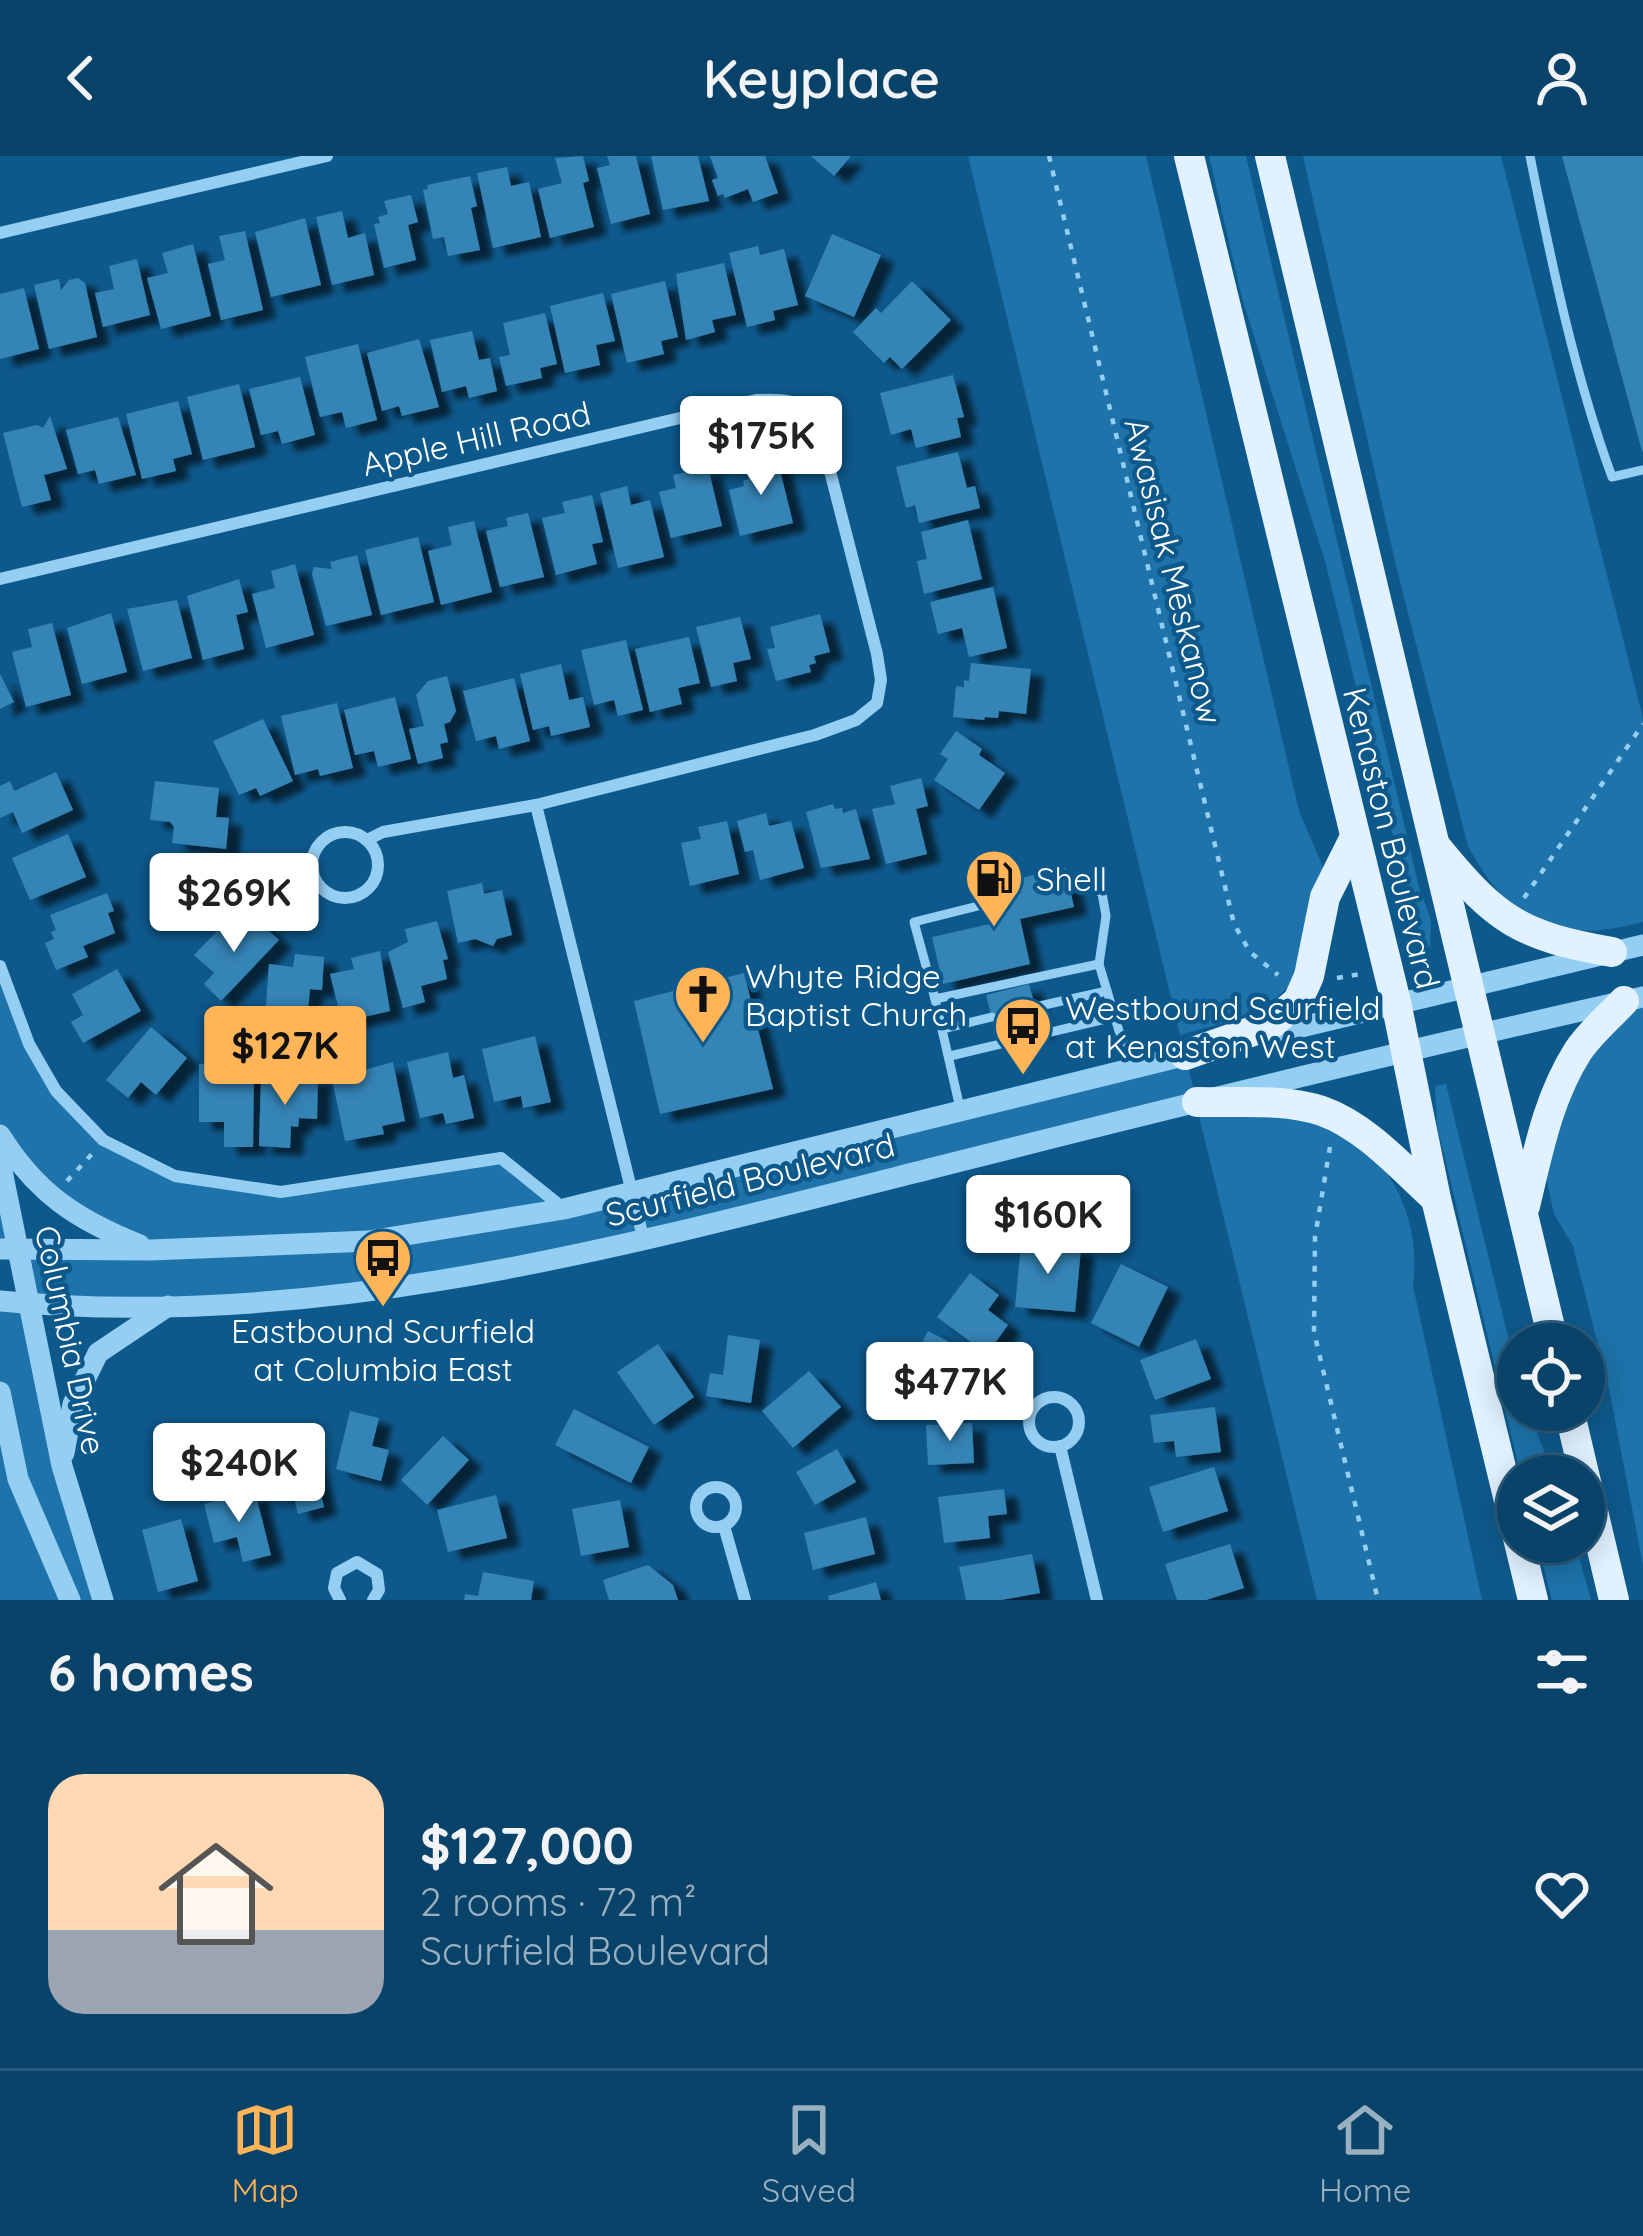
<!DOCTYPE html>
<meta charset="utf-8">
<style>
body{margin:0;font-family:Quicksand,sans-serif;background:#184e71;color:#f1f3f6;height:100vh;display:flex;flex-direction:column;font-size:45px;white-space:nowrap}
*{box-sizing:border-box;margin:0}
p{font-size:39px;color:#99b0c0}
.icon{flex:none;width:66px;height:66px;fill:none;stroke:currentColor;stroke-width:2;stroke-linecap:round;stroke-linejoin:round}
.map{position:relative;height:1444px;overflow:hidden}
.side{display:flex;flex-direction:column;background:#0a4369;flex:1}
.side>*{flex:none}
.buttons{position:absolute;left:1497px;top:1167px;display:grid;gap:24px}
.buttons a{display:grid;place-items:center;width:108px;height:108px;border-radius:50%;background:#0a4369;box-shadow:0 6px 30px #0003,0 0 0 3px #2a5c7d;font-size:60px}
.price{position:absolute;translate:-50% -102px;padding:0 27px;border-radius:12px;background:#fff;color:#222;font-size:39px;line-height:78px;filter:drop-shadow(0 3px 6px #0008)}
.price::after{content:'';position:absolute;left:50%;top:72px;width:36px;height:27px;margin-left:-18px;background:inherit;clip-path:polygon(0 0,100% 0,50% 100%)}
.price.selected{background:#ffb457;color:#111}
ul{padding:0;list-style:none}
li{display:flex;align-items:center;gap:36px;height:300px;padding:0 48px}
li span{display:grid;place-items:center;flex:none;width:336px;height:240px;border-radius:36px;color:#555}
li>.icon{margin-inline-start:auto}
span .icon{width:144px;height:144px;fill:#fffc;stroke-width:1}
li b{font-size:51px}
h2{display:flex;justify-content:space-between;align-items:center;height:144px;padding:0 48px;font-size:51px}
header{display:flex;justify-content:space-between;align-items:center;height:156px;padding:0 48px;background:#0a4369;font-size:54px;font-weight:600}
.tabs{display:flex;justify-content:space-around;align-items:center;height:168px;border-top:3px solid #2a5c7d;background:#0a4369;font-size:33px;color:#99b0c0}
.tabs a{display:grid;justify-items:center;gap:6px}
.tabs .selected{color:#ffb457}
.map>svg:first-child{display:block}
.green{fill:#1d73aa}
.building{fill:#3684b6;filter:url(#shadow)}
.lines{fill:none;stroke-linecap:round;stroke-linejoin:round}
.path{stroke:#95cef3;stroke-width:4.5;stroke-dasharray:6 9;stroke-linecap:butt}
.service{stroke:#95cef3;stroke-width:9}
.minor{stroke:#95cef3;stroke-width:12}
.tertiary{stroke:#95cef3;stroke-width:21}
.primary{stroke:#e1f1ff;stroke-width:30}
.labels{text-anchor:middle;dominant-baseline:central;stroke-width:9;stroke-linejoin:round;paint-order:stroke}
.street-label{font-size:33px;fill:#fff;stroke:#0e598c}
.poi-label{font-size:33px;fill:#fff;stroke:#0e598c;text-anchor:start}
</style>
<header><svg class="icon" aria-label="back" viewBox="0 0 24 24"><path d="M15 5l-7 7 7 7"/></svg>Keyplace<svg class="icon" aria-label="person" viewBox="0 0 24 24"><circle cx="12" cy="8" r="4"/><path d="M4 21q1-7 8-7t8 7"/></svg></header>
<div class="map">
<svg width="1643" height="1444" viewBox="0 0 1643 1444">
<defs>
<filter id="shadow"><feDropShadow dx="13" dy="8" stdDeviation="3" flood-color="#0009"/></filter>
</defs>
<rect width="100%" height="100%" fill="#0e598c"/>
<g class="green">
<polygon points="968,0 1146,0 1299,655 1323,711 1327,733 1301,820 1276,842 1234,864 1180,879"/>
<polygon points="1209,0 1246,0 1419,731 1431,764 1430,791 1421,794 1325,405 1242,142"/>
<path d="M1303,0H1501L1643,562V766C1557,789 1510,768 1468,690L1397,414Z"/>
<polygon points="0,810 56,935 103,984 175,1020 281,1036 501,1002 564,1053 1185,899 1197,946 389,1135 32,1148 103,1444 0,1444 0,1145 30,1148 20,1094 0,1093 0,1005 20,1093 147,1094 51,1043 0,979"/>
<polygon points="1643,845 1643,1409 1609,1233 1573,1090 1554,1058 1545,1016 1544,993 1613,856"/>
<polygon points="1446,928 1518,1221 1518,1254 1529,1254 1553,1320 1521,1320 1437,969 1435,930"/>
<path d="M1279,955C1298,961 1326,964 1343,975C1396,1009 1421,1068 1413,1130L1482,1444H1317L1199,960Z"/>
<polygon points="1537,1386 1575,1386 1591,1444 1552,1444"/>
</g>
<g class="building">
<polygon points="583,0 589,25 583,27 594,71 550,82 538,33 562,27 555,2"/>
<polygon points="607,0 636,0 650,58 611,68 597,12 610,9"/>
<polygon points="651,0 698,0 709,45 663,54"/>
<polygon points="710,0 765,0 778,37 753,46 748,33 725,42 723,38 718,40 712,24 718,22"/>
<polygon points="811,0 851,0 834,20"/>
<polygon points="1562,0 1643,0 1643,295 1642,295"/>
<polygon points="507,11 511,30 529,26 541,81 493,92 477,17"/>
<polygon points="470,20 477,50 471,52 480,94 448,100 444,81 433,83 423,34 428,33 427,29"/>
<polygon points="411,39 418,66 408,69 416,104 384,112 374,68 380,67 378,61 388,58 384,45"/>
<polygon points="342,55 348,82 365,77 374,119 332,129 316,61"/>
<polygon points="305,62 321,129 271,141 255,76"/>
<polygon points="245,75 263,154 221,164 208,108 225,104 219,80"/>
<polygon points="832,78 881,99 854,161 805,140"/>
<polygon points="193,88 211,160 161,173 147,122 168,117 162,97"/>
<polygon points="758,90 760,99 784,93 798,149 773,155 775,164 747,171 729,97"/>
<polygon points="137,103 150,159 103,171 95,137 114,133 109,110"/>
<polygon points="724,107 736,159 712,164 715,176 686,184 676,118"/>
<polygon points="78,122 85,127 97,181 49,193 34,129 59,123 61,134 69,124"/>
<polygon points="665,125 678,181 661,185 664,198 627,207 611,138"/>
<polygon points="912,125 951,164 902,213 890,201 884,207 853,176 876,152 881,157"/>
<polygon points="24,132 39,193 0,203 0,138"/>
<polygon points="603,137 615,185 596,189 600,209 565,217 550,150"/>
<polygon points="545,157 557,208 540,212 542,222 506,230 499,201 510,199 503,167"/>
<polygon points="472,175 479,204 490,202 497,235 469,242 466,230 442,236 430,184"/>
<polygon points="419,183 439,251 402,260 399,250 382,255 367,197"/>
<polygon points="358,188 377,264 346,272 342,256 320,261 305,201"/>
<polygon points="953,219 964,261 957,262 961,281 916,292 911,273 891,279 880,237"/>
<polygon points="300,221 315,279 282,288 278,275 261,279 249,233"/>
<polygon points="239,228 255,291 203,304 187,241"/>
<polygon points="178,245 192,298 173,303 176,315 142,323 126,258"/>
<polygon points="50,260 67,313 44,319 51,344 22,351 3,277 37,269 43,272"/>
<polygon points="118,261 136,319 99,328 95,314 78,318 66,274"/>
<polygon points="958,296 967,332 975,330 980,352 919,367 915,349 906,352 896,311"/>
<polygon points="776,298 793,367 740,380 729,334 744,330 743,325 751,322 747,305"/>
<polygon points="708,311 722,370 671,382 659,336 676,332 673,319"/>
<polygon points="627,330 631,349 650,344 664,401 618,412 600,337"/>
<polygon points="592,339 603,386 592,388 597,408 556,419 542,362 565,357 562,346"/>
<polygon points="528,357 544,421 500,431 486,375 508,370 506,362"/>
<polygon points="968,364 982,423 924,438 917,405 927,403 921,376"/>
<polygon points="474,365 492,436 441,449 428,395 452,389 448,371"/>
<polygon points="418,381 434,446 381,459 365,394"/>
<polygon points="357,399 372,459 326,470 312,418 314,411 332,413 330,406"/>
<polygon points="295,408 314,479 266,492 252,438 275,432 271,415"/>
<polygon points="239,423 248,456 236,459 244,493 203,504 187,440"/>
<polygon points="993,431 1007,492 969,501 962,472 938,478 930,446"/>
<polygon points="177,444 192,502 143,515 127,453"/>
<polygon points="111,457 127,516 82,528 67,472"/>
<polygon points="820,458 830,496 814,500 816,507 809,509 811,516 776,525 767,493 775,492 770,471"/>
<polygon points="740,461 751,503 733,507 737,525 711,531 696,471"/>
<polygon points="52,467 71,539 26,551 12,496 32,491 28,473"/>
<polygon points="689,481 700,527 678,532 682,548 650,556 635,493"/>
<polygon points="626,484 643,554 618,560 614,544 594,549 581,494"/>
<polygon points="971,507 1031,513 1026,558 999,555 998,562 985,561 984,564 953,561 956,530 964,531 964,524 969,525"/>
<polygon points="561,508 569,544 583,541 590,571 551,580 549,570 533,574 520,518"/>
<polygon points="0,518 14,546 0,553"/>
<polygon points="447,520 456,555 450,566 444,568 448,586 440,588 443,602 418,608 409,573 424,570 416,539 428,525"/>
<polygon points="514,522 530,585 499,593 496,580 476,585 463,535"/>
<polygon points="395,541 411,603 378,611 374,595 355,599 344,554"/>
<polygon points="337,547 353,612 320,620 318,613 295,619 281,560"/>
<polygon points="263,563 293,625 260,640 256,632 239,639 213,585"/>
<polygon points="956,575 982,593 979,599 1005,617 979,654 934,624 948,603 940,598"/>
<polygon points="56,616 73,654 22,677 13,656 0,662 0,630 10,625 14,635"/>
<polygon points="921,622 928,650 916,653 927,698 886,708 872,653 895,648 890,630"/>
<polygon points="155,625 219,632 216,661 229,662 226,693 172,687 174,671 170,666 150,664"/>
<polygon points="833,648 835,653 842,652 843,657 856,653 870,703 821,712 806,656"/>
<polygon points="766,657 769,670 791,665 804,712 760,724 753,694 745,696 737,665"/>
<polygon points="727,665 739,718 690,730 681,687 701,683 698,671"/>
<polygon points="68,678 86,721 30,744 12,702"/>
<polygon points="234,702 235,730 229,730 234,745 230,750 174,753 172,705"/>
<polygon points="1065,712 1074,751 1020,763 1030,808 943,828 932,781 999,766 990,729"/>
<polygon points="482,727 484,738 502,734 512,779 497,783 493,790 475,783 458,787 447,735"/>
<polygon points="107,737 114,755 108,757 115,777 83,790 88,801 56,814 45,787 54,783 51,776 56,774 50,759"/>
<polygon points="255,762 279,784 221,845 204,828 214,817 194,799 227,765 237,774 242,769 245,773"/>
<polygon points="437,765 448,803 443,804 447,823 421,830 425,846 403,852 388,796 408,786 405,773"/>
<polygon points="380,795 390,855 342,866 330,818 354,813 351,802"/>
<polygon points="295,798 324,801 322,834 310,833 307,863 265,860 269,808 293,811"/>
<polygon points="117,813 141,855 83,887 71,866 83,859 72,838"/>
<polygon points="744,817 773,933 660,958 634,845"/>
<polygon points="1029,828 1041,874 998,885 986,839"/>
<polygon points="151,871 187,902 156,939 141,926 128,942 106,924"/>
<polygon points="535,880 551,946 523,952 521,940 494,946 482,893"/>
<polygon points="448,896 453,922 464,919 474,962 446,968 443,957 420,962 407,906"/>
<polygon points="393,906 405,965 382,970 384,978 345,985 332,923"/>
<polygon points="199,908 254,910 253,991 224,991 224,966 199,966"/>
<polygon points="261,922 318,922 317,963 299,962 298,971 291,970 290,992 259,990"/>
<polygon points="1021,1087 1081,1092 1075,1156 1015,1151"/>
<polygon points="1121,1108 1168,1131 1139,1191 1091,1167"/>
<polygon points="970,1117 999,1139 988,1154 1008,1169 987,1198 937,1161"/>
<polygon points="928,1175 973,1198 951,1242 906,1219"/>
<polygon points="728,1179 760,1184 751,1247 706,1240 710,1217 723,1219"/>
<polygon points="1196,1183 1211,1223 1155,1244 1140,1204"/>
<polygon points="658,1188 694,1241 654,1269 617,1216"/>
<polygon points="809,1215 841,1251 793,1292 762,1255"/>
<polygon points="1215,1251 1221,1296 1176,1301 1174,1285 1154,1287 1150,1259"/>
<polygon points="574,1253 649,1291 631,1327 555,1289"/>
<polygon points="350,1255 379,1262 372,1290 389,1294 381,1325 336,1313"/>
<polygon points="972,1267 974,1307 928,1309 926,1269"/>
<polygon points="443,1280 469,1304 427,1349 401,1324"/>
<polygon points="308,1287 324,1351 298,1358 292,1335 278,1339 267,1298"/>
<polygon points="837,1293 856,1326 815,1349 796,1316"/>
<polygon points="1214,1311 1228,1355 1163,1376 1149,1331"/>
<polygon points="1004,1333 1007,1358 988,1360 990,1382 944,1387 938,1341"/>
<polygon points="255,1336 271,1399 243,1406 237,1381 214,1387 204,1348"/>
<polygon points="496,1339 507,1382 448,1396 437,1354"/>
<polygon points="620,1344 629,1391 581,1400 572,1353"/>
<polygon points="866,1361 875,1398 813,1414 804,1377"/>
<polygon points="181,1363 198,1425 158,1436 142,1374"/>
<polygon points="1230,1388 1244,1432 1206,1444 1177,1444 1165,1408"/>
<polygon points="1032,1398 1040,1437 1001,1444 966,1444 959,1411"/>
<polygon points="648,1409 673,1429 678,1444 609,1444 603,1424"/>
<polygon points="483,1416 534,1425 531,1444 464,1444 465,1438 478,1440"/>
<polygon points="876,1426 881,1444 829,1444 828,1440"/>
</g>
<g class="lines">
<g class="path">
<polyline points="1049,0 1234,768 1250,796 1278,819"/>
<polyline points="1524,742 1643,568"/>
<polyline points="1337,822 1361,818"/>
<polyline points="1330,991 1315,1081 1314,1176 1378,1444"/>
<polyline points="67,1025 92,998"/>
</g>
<g class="service">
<path d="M1530,0C1552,109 1574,217 1612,321L1643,314"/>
<polyline points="1069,729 1082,727 1102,737 1106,760 1099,808"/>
<polyline points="935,843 914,766 994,746"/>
<polyline points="1035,851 1107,835"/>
<polyline points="943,873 992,861"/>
<polyline points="950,900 1114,861"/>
<polyline points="960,952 935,843 1099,808 1119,875 1138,911"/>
</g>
<g class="minor">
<polyline points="0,77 327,0"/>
<path d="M0,423L756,244C797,243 806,245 822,284L877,498L881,524L877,547L856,564L815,579L536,649L383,676L367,684"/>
<polyline points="536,649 644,1085"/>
<circle cx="345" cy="709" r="33"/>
<polyline points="0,810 29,888 56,935 103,984 175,1020 281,1036 501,1002 563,1052"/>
<circle cx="1054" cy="1266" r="25"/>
<polyline points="1060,1290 1097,1444"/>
<circle cx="716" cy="1351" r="20"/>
<polyline points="724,1370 745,1444"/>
<polyline points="340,1444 334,1432 337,1417 357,1406 377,1418 379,1434 373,1444"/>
</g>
<g class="tertiary">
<polyline points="1264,880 1643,789"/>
<path d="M0,979C36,1037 77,1064 140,1089"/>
<polyline points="0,1005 62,1310 103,1444"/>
<polyline points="0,1093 151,1094 369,1085 564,1053 1199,896"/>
<path d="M0,1145C315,1176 626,1090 929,1013C1166,953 1404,894 1643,841"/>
<polyline points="0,1236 18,1323 70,1444"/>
<polyline points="64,1297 73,1248 98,1197 168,1150"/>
</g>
<g class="primary">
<polyline points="1189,0 1396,846 1436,1043 1518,1382"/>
<polyline points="1270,0 1554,1188"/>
<path d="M1438,693C1497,765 1521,780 1612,796"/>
<polyline points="1185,899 1270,869 1298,845 1309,820 1325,741 1355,681"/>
<path d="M1197,946C1238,947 1283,942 1322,955C1365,970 1402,1012 1436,1043"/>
<path d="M1525,1050C1538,996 1548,942 1578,895C1590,877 1609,861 1624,845"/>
<polyline points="1569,1254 1614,1444"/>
<polyline points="1519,1386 1533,1444"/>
</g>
</g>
<defs>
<symbol id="fuel-pin" viewBox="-11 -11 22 30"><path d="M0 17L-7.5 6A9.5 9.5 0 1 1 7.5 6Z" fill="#ffb457" stroke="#0e598c"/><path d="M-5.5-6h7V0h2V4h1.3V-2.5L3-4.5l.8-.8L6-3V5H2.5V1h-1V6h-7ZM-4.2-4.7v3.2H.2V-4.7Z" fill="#111"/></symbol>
<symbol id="church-pin" viewBox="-11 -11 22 30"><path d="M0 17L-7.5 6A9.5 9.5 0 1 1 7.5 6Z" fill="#ffb457" stroke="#0e598c"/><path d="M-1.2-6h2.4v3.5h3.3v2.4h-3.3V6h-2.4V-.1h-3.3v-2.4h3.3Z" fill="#111"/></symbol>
<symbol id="bus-pin" viewBox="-11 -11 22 30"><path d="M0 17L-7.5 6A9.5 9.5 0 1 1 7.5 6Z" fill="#ffb457" stroke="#0e598c"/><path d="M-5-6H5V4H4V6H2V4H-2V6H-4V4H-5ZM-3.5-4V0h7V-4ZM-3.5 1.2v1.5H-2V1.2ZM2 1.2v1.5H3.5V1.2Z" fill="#111"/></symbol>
</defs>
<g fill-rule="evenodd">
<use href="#fuel-pin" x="961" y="689" width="66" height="90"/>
<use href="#church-pin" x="670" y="805" width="66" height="90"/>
<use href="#bus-pin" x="990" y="837" width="66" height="90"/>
<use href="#bus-pin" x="350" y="1069" width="66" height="90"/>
</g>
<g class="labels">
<g class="street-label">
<text transform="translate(476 282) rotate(-13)">Apple Hill Road</text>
<text transform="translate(1174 415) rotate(76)">Awasisak Mēskanow</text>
<text transform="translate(1392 682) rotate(76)">Kenaston Boulevard</text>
<text transform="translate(750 1023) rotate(-14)">Scurfield Boulevard</text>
<text transform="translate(71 1184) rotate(78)">Columbia Drive</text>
</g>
<g class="poi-label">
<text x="1036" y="722">Shell</text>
<text x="745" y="819">Whyte Ridge<tspan x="745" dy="38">Baptist Church</tspan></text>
<text x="1065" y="851">Westbound Scurfield<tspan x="1065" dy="38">at Kenaston West</tspan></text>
<text x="383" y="1174" text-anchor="middle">Eastbound Scurfield<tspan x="383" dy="38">at Columbia East</tspan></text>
</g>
</g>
</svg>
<div class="buttons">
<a><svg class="icon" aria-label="locate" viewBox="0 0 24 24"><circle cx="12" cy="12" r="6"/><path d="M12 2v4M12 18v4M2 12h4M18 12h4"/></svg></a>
<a><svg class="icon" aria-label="layers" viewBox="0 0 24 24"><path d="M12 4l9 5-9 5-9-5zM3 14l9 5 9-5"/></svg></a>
</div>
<b class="price" style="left:761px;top:342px">$175K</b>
<b class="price" style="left:234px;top:799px">$269K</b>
<b class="price selected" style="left:285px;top:952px">$127K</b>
<b class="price" style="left:1048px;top:1121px">$160K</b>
<b class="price" style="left:950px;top:1288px">$477K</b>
<b class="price" style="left:239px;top:1369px">$240K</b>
</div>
<section class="side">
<h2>6 homes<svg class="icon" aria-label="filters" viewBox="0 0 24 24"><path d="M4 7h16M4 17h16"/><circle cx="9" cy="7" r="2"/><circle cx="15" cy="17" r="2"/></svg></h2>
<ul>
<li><span style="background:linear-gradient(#ffd9b3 65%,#9aa5b1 0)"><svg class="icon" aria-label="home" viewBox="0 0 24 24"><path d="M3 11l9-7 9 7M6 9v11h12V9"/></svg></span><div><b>$127,000</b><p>2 rooms · 72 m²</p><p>Scurfield Boulevard</p></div><svg class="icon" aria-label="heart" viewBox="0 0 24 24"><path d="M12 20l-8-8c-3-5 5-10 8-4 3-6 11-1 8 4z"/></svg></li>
</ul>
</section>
<nav class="tabs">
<a class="selected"><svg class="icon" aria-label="map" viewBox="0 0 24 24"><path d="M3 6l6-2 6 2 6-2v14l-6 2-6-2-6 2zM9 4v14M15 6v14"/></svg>Map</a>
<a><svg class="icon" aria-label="saved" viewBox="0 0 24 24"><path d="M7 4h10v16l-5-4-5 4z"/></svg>Saved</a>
<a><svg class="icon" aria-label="home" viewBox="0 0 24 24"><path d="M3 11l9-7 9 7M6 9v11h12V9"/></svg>Home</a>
</nav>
